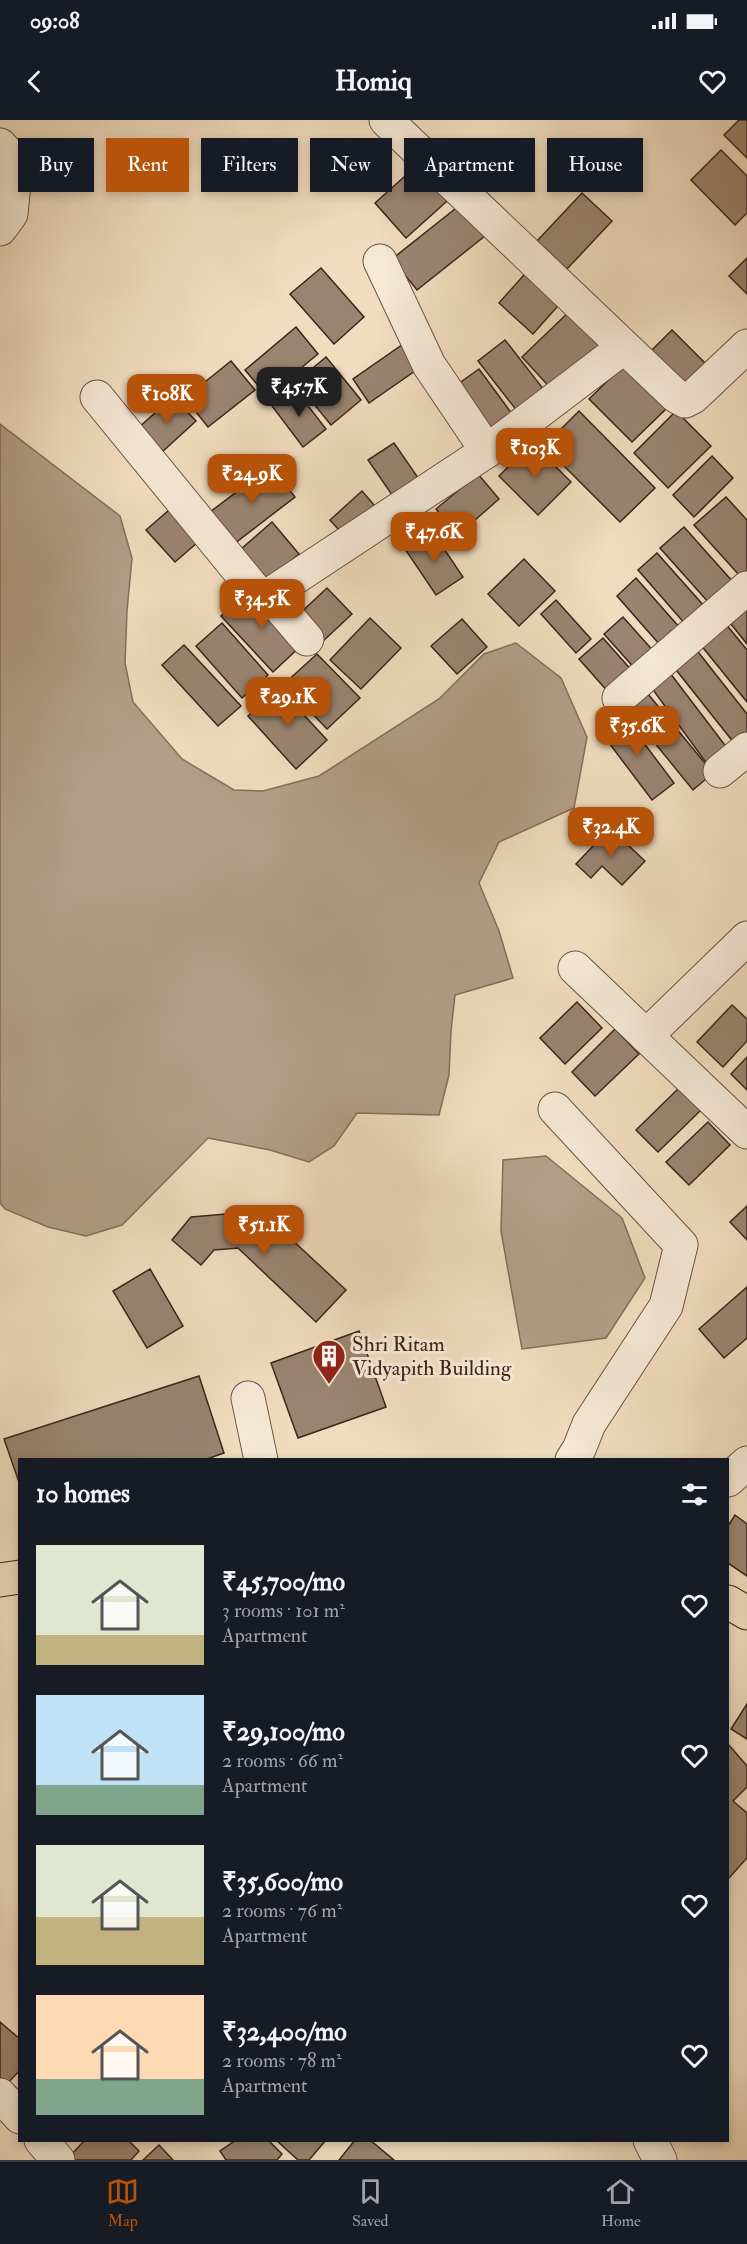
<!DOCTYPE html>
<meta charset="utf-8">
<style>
body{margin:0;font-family:"IM FELL Double Pica",serif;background:#242831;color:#f1f3f6;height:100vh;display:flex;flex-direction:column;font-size:22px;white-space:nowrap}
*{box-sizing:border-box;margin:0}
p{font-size:20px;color:#9ea1a6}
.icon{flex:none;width:33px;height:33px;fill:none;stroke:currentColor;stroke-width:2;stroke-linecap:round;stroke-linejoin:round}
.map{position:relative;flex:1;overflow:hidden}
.panel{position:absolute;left:18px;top:1338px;width:711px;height:684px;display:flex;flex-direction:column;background:#171b24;border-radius:0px;box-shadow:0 3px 9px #0003}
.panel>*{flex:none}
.hud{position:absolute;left:18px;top:18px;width:711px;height:54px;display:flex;gap:12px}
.price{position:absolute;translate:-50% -51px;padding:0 14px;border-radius:12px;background:#b45309;color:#fff;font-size:20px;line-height:39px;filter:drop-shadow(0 2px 3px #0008)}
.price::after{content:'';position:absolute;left:50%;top:36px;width:18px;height:14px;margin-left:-9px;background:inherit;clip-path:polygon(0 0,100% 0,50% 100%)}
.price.active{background:#222;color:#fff}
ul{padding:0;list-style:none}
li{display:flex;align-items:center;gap:18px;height:150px;padding:0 18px}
li span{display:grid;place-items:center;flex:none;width:168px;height:120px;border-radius:0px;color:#555}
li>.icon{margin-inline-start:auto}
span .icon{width:72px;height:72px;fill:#fffc;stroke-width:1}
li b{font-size:26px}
h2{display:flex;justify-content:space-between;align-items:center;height:72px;padding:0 18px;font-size:26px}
.pill{padding:0 21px;border-radius:0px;background:#171b24;box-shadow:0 3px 9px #0003;font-size:21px;line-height:54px}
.pill.active{background:#b45309;color:#fff}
.status{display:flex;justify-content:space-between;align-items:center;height:42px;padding:0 30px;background:#171b24;direction:ltr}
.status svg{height:16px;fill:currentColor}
header{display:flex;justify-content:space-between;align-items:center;height:78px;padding:0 18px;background:#171b24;font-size:27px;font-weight:800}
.dock{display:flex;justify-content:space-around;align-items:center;height:84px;border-top:2px solid #363941;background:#171b24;font-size:16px;color:#9ea1a6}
.dock a{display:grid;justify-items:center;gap:3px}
.dock .active{color:#b45309}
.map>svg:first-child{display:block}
.water{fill:#b39e87;stroke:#836e5c;stroke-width:1.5}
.building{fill:#9a8470;stroke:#3c251c;stroke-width:1.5}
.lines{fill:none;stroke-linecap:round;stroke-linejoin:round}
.minor-casing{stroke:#695344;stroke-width:35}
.major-casing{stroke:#3c251c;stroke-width:35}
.minor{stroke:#f5e8d5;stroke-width:33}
.major{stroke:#f0dcbe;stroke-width:33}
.labels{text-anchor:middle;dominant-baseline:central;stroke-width:6;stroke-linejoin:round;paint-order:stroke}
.poi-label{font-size:21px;fill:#3c251c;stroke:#f5e8d5;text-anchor:start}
</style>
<div class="status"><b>09:08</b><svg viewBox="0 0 49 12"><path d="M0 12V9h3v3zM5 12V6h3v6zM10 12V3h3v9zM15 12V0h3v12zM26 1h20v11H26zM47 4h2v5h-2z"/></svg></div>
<header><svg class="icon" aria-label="back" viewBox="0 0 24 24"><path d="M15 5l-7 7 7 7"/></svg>Homiq<svg class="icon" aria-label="heart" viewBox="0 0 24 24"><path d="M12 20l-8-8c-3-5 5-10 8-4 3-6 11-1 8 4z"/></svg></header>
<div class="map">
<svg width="747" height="2040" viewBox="0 0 747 2040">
<rect width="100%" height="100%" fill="#f0dcbe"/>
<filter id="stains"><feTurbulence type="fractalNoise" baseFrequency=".00333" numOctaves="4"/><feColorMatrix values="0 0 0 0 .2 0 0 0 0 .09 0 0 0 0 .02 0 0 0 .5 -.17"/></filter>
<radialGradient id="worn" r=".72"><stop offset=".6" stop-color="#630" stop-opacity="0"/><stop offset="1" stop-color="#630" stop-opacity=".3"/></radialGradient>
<g class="water">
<polygon points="0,304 120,396 132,438 127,491 125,543 133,582 182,639 234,670 263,671 319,656 439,579 484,534 516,523 561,558 587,617 574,688 499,722 479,763 499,811 513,858 455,875 451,911 449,955 439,995 357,993 334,1026 309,1042 270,1030 208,1018 122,1105 86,1116 48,1107 5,1089 0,1083"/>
<polygon points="546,1036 622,1098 645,1158 606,1218 522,1229 501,1111 503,1040"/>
</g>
<g class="building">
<polygon points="739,0 747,0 747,38 724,15"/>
<polygon points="721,30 747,56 747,93 735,105 691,60"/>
<polygon points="425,38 456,73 406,118 375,83"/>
<polygon points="582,73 612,101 567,149 537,121"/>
<polygon points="465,81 490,112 417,170 392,139"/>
<polygon points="747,138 747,174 729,156"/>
<polygon points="531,147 565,178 533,214 499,183"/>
<polygon points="321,148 364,197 334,224 290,174"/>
<polygon points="574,187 608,222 555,273 522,237"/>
<polygon points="296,207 318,234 267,276 245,250"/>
<polygon points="672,210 712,250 688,273 649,233"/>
<polygon points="409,220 425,244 369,283 353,259"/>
<polygon points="505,220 548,275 521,296 478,241"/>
<polygon points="326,237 361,280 331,305 296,262"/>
<polygon points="231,241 255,270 208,307 185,278"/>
<polygon points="624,245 667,288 632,322 589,279"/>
<polygon points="479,249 518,302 493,320 454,267"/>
<polygon points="295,269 326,309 303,327 272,286"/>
<polygon points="173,277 196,301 161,333 138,308"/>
<polygon points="579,291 655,368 620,402 544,326"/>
<polygon points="676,291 711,326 668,368 634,333"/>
<polygon points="394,323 425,368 399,385 368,340"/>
<polygon points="532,323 571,362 538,395 499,356"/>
<polygon points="712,336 733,358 694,397 673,375"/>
<polygon points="271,346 295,377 234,424 210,392"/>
<polygon points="478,354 499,379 458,415 436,389"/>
<polygon points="362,371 380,392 348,420 330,400"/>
<polygon points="726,377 747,400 747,450 740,456 694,405"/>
<polygon points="176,384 205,416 175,442 146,410"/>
<polygon points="272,402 299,434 268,460 241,429"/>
<polygon points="684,407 733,462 709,483 660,428"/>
<polygon points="432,411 463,457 436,475 405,429"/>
<polygon points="657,433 705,487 686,505 638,450"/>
<polygon points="524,439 555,471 519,506 488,474"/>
<polygon points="636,458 680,508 660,525 617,476"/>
<polygon points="252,468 303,524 273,552 221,496"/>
<polygon points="327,468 352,494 321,523 296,497"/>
<polygon points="556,480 591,519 576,533 541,494"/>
<polygon points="747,483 747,524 727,499"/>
<polygon points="623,497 656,534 637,551 604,514"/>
<polygon points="370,498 401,528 361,569 330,540"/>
<polygon points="462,499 487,527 457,554 431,526"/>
<polygon points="222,503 268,555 242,578 196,526"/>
<polygon points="725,503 747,530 747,582 700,524"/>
<polygon points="603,518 633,552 609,573 579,539"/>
<polygon points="184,525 241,586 218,606 162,545"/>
<polygon points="695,528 747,594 747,622 738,628 673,546"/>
<polygon points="317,534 360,578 327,609 284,564"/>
<polygon points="670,553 734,637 713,652 651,567"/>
<polygon points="279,568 327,620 296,649 248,596"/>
<polygon points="648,574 713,653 693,670 628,590"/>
<polygon points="622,594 674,663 652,680 600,611"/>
<polygon points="610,708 645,741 622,765 602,746 591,758 576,744"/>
<polygon points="577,882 602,908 565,944 540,918"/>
<polygon points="732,885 747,899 747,921 723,947 697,922"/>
<polygon points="615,909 639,934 595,976 572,952"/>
<polygon points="747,937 747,970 731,954"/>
<polygon points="680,967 701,990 658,1032 636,1010"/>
<polygon points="708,1002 730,1025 689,1065 666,1042"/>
<polygon points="747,1086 747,1120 730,1102"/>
<polygon points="261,1091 346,1170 316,1202 238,1128 214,1130 201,1145 172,1120 191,1097"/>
<polygon points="150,1149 183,1206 147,1228 113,1171"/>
<polygon points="747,1167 747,1218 724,1238 699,1209"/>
<polygon points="359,1211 386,1287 298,1318 271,1243"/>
<polygon points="199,1256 224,1333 204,1340 20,1340 20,1365 4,1319"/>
<polygon points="735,1395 747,1404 747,1456 728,1443 728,1406"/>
<polygon points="747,1584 747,1619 731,1609"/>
<polygon points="728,1624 747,1646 747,1667 733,1681 747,1693 747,1738 728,1759"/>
<polygon points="0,1902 20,1919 20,1950 7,1964 0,1957"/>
<polygon points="85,2020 128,2020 139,2031 131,2040 71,2040 69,2037"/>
<polygon points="236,2020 268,2020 282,2034 277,2040 226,2040 220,2031"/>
<polygon points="276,2020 326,2020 309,2040 298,2040"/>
<polygon points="355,2020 370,2020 394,2040 339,2040"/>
<polygon points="159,2025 173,2040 143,2040"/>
</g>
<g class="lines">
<defs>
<g id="minor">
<polyline points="386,0 676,276 685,281 693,277 747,226"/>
<polyline points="0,25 16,43 11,94 0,109"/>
<polyline points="380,141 429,245 487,331"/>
<polyline points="97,277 258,474 269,475 487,331 624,227"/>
<polyline points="269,475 307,519"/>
<polyline points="619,578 747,468"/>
<polyline points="720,651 747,629"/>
<polyline points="575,848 747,1012"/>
<polyline points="646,916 747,818"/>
<polyline points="555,989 681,1125 666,1186 589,1304 579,1329 572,1340"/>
<polyline points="248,1278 261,1340"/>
<polyline points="728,1360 747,1343"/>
<polyline points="0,1975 20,1997"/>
<polyline points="41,2020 58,2040"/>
<polyline points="650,2020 660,2040"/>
</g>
<g id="major">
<polyline points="0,1460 20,1457"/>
<polyline points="728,1482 747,1493"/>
</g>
</defs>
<use href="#minor" class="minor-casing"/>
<use href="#major" class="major-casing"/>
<use href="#minor" class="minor"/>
<use href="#major" class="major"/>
</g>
<defs>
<symbol id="building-pin" viewBox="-11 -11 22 30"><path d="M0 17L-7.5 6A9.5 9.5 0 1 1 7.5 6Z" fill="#8f2418" stroke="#f5e8d5"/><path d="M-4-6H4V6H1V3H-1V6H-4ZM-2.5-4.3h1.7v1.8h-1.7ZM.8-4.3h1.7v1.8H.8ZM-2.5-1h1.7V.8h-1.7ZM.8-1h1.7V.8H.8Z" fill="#fff"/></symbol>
</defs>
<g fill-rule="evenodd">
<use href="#building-pin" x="310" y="1217" width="38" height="52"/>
</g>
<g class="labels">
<g class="poi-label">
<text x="352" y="1224">Shri Ritam<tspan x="352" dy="24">Vidyapith Building</tspan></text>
</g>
</g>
<rect width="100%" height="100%" filter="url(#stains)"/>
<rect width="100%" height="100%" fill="url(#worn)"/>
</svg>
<b class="price active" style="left:299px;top:298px">₹45.7K</b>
<b class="price" style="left:167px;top:305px">₹108K</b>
<b class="price" style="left:535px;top:359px">₹103K</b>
<b class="price" style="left:252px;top:385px">₹24.9K</b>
<b class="price" style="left:434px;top:443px">₹47.6K</b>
<b class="price" style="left:262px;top:510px">₹34.5K</b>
<b class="price" style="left:288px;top:608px">₹29.1K</b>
<b class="price" style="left:637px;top:637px">₹35.6K</b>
<b class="price" style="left:611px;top:738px">₹32.4K</b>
<b class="price" style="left:264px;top:1136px">₹51.1K</b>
<div class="hud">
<a class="pill">Buy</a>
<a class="pill active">Rent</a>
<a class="pill">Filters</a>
<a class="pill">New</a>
<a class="pill">Apartment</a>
<a class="pill">House</a>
</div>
<section class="panel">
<h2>10 homes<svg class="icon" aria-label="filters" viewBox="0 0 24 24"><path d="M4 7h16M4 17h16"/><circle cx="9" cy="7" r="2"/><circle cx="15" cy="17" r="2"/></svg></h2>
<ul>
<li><span style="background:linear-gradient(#dfe7d0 75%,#c2b280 0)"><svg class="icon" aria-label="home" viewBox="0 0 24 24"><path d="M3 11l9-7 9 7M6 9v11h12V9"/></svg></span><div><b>₹45,700/mo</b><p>3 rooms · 101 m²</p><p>Apartment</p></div><svg class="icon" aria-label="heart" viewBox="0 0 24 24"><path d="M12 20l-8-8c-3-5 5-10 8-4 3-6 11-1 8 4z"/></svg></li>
<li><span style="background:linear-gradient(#bfe0f5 75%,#7fa58c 0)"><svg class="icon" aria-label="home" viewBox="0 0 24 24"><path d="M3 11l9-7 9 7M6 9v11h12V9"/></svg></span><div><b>₹29,100/mo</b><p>2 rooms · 66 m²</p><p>Apartment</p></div><svg class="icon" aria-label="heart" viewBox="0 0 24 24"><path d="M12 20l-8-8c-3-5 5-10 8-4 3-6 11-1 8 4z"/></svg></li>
<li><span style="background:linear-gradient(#dfe7d0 60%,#c2b280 0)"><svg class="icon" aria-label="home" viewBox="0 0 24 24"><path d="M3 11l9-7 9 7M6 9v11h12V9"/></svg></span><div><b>₹35,600/mo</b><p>2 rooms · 76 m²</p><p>Apartment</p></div><svg class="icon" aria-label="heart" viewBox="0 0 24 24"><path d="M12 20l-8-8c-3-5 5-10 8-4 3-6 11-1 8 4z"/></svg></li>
<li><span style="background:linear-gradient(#ffd9b3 70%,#7fa58c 0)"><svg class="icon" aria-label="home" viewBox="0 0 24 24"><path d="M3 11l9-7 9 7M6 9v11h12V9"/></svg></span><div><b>₹32,400/mo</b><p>2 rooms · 78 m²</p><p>Apartment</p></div><svg class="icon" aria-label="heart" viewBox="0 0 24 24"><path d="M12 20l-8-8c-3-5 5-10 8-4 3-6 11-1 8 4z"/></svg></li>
</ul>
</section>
</div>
<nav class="dock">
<a class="active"><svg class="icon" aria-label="map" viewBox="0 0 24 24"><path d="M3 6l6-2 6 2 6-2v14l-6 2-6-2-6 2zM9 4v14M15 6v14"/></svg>Map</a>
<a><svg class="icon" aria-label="saved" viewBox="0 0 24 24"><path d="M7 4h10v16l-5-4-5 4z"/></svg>Saved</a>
<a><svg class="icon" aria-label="home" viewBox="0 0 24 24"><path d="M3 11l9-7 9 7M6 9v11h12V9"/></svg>Home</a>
</nav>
